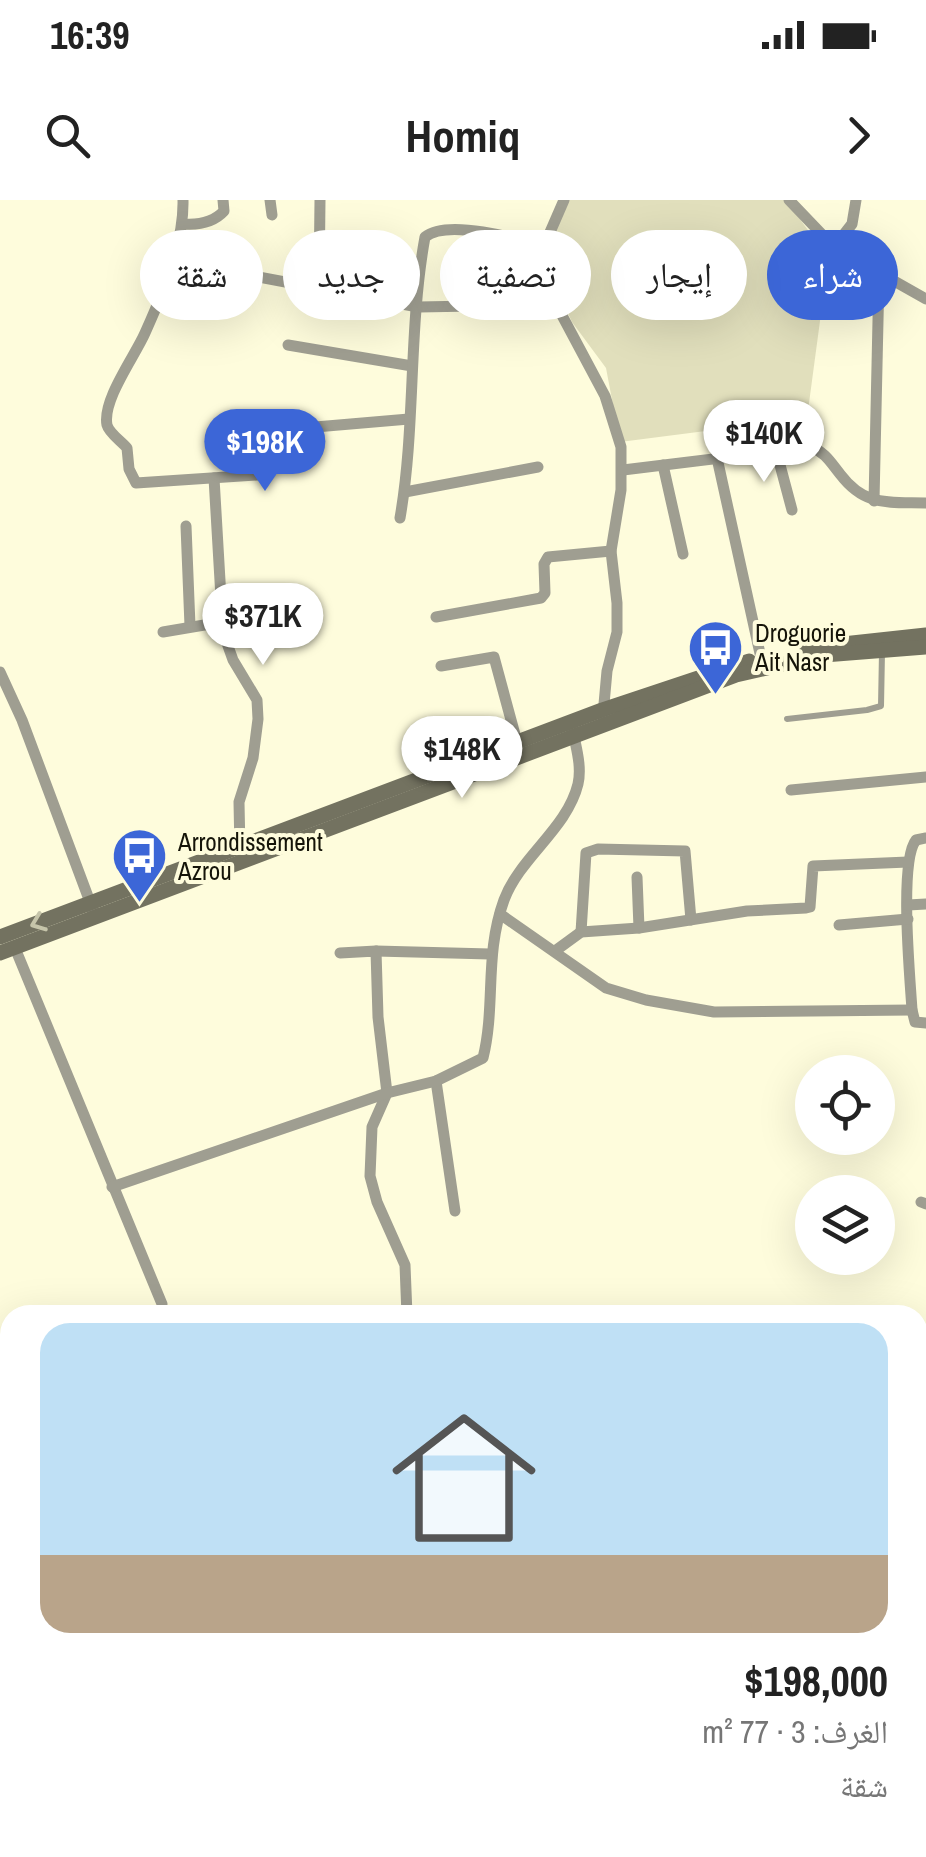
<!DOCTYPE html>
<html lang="ar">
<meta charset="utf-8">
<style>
body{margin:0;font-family:"Archivo Narrow","Noto Naskh Arabic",sans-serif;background:#f2f2f2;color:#222;direction:rtl;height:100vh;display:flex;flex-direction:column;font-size:38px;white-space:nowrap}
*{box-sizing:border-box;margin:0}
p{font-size:32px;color:#767676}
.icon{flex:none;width:55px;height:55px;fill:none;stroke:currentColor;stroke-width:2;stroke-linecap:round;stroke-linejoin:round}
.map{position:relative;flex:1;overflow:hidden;direction:ltr}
.panel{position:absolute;left:0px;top:1105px;width:928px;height:552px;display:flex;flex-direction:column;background:#fff;border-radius:30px 30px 0 0;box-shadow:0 10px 40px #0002;direction:rtl}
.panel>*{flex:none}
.banner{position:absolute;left:30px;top:30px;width:868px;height:90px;direction:rtl;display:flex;gap:20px}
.buttons{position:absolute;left:795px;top:855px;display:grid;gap:20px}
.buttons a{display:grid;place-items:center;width:100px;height:100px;border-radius:50%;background:#fff;box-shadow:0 10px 40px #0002;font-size:50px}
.price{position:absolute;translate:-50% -85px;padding:0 22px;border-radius:35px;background:#fff;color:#222;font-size:32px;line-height:65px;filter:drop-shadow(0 2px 5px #0008)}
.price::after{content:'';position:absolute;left:50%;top:60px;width:30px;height:22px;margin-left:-15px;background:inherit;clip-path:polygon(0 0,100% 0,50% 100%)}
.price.selected{background:#3c66d7;color:#fff}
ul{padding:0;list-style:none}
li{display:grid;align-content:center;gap:20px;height:530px;padding:0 40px}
li span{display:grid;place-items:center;height:310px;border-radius:30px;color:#555}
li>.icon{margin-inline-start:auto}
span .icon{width:180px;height:180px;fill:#fffc;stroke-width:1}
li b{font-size:42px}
.tag{padding:0 35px;border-radius:45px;background:#fff;box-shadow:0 10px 40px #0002;font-size:35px;line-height:90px}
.tag.selected{background:#3c66d7;color:#fff}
.status{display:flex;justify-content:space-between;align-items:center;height:70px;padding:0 50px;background:#fff;direction:ltr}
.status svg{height:28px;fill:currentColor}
header{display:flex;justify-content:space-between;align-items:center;height:130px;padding:0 40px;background:#fff;font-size:45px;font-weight:700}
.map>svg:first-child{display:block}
.green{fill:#e1dfbc}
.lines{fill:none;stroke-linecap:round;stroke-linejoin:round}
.lane{stroke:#9f9e91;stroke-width:6}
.street{stroke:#9f9e91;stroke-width:11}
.secondary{stroke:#737260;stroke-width:15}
.oneway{stroke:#c6c5aa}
.labels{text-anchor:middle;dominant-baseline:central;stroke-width:8;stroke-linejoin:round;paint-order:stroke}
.poi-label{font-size:25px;fill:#151409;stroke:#fefcdc;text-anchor:start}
</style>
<div class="status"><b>16:39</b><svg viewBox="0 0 49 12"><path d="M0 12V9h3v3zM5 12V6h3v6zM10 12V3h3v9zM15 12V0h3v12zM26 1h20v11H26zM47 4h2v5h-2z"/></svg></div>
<header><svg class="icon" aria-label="forward" viewBox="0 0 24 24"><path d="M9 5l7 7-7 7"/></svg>Homiq<svg class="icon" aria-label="search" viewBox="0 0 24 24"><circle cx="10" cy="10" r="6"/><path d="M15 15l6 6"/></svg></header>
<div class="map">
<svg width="926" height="1657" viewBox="0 0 926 1657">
<rect width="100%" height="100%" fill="#fefcdc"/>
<polygon class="green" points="565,0 786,0 818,44 822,106 807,218 620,242 606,168 572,122 551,76 548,42"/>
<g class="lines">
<g class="lane">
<polyline points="787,519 867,510 881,506 882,452"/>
<polyline points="918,1342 926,1356"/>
<polyline points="0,1453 10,1473"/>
<polyline points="100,1648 104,1657"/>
</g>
<g class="street">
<path d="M183,0C184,43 163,93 145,133C135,156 102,200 107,225C109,233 121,241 127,248L129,269L136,283L257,275L269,269L282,237L292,229L409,219"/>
<polyline points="270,0 272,15"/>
<polyline points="564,0 541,53 542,71 549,91 605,196 621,247 621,290 611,351 617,403 617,432 607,471 603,515"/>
<polyline points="789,0 834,47 926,99"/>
<path d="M184,24C199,25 213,23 224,11L223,0"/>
<polyline points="834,47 852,24 856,0"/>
<polyline points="221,70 418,107 474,106"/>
<polyline points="319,91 320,0"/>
<polyline points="288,145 412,166"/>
<polyline points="776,250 792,310"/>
<polyline points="717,258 761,458"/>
<polyline points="663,265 683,354"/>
<path d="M623,270L811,247C825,252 831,263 840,274C865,307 888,302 926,303"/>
<polyline points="214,278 223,432 233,460 257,500 258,519 253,558 239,602 240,651"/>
<polyline points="405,292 538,267"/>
<polyline points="874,301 879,75"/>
<path d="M400,318C416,226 408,130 425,37C447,19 518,38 543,48"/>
<polyline points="186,326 190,426"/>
<polyline points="436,417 541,398 545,393 544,364 548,357 611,351"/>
<polyline points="163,432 222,422"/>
<polyline points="441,466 494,457 517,542"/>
<polyline points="0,472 22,520 93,710"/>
<polyline points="791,590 926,577"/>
<path d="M926,638L916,640C899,661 910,777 912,810L915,822L926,823"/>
<polyline points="637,677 639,728"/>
<polyline points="908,705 926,704"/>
<polyline points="500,714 606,788 646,800 714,812 912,810"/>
<polyline points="839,725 908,719"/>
<polyline points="581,732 586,653 598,649 685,651 691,720"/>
<polyline points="15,748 162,1104"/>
<polyline points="376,751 490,754"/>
<polyline points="555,751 581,732 639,728 747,711 806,708 810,707 813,666 908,662"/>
<polyline points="340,753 376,751 378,817 387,893 372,927 370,976 377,1002 405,1065 407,1115"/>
<polyline points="436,881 455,1011"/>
<path d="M112,987L387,893L436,881L483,858C496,805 484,755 504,700C520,657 567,629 578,584C582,566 576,548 573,531"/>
<polyline points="921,1002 926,1004"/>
<polyline points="373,1648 375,1657"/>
</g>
<g class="secondary">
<polyline points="806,448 926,435"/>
<polyline points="0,737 602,510 749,461"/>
<polyline points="0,753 736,475 824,455 926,447"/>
</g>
</g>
<defs><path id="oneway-chevron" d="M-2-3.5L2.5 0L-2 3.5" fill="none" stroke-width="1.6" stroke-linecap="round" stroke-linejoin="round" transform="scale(2.5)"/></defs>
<use class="oneway" href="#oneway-chevron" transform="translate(38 723) rotate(159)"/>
<defs>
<symbol id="bus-pin" viewBox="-11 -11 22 30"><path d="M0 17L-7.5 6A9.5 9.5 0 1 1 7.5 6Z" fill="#3c66d7" stroke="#fefcdc"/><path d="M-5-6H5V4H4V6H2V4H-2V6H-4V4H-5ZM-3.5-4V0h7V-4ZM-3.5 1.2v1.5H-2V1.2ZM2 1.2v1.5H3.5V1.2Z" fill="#fff"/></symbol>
</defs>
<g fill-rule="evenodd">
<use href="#bus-pin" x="684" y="416" width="63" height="86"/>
<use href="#bus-pin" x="108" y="624" width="63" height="86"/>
</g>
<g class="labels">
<g class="poi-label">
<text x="755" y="433">Droguorie<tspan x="755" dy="29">Ait Nasr</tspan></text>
<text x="178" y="642">Arrondissement<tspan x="178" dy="29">Azrou</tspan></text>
</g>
</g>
</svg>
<div class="buttons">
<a><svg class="icon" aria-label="locate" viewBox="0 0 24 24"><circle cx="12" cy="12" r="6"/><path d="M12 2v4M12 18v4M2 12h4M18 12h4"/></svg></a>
<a><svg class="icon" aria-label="layers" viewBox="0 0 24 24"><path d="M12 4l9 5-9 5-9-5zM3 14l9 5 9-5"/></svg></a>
</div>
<b class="price" style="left:764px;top:285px">$140K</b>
<b class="price selected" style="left:265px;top:294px">$198K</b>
<b class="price" style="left:263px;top:468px">$371K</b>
<b class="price" style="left:462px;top:601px">$148K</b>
<div class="banner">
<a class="tag selected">شراء</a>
<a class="tag">إيجار</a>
<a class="tag">تصفية</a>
<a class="tag">جديد</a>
<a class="tag">شقة</a>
</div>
<section class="panel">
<ul>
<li><span style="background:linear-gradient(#bfe0f5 75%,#b9a48a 0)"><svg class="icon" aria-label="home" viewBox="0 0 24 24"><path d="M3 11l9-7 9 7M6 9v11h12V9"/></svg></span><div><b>$198,000</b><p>الغرف: 3 · 77 m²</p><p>شقة</p></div></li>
</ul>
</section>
</div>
